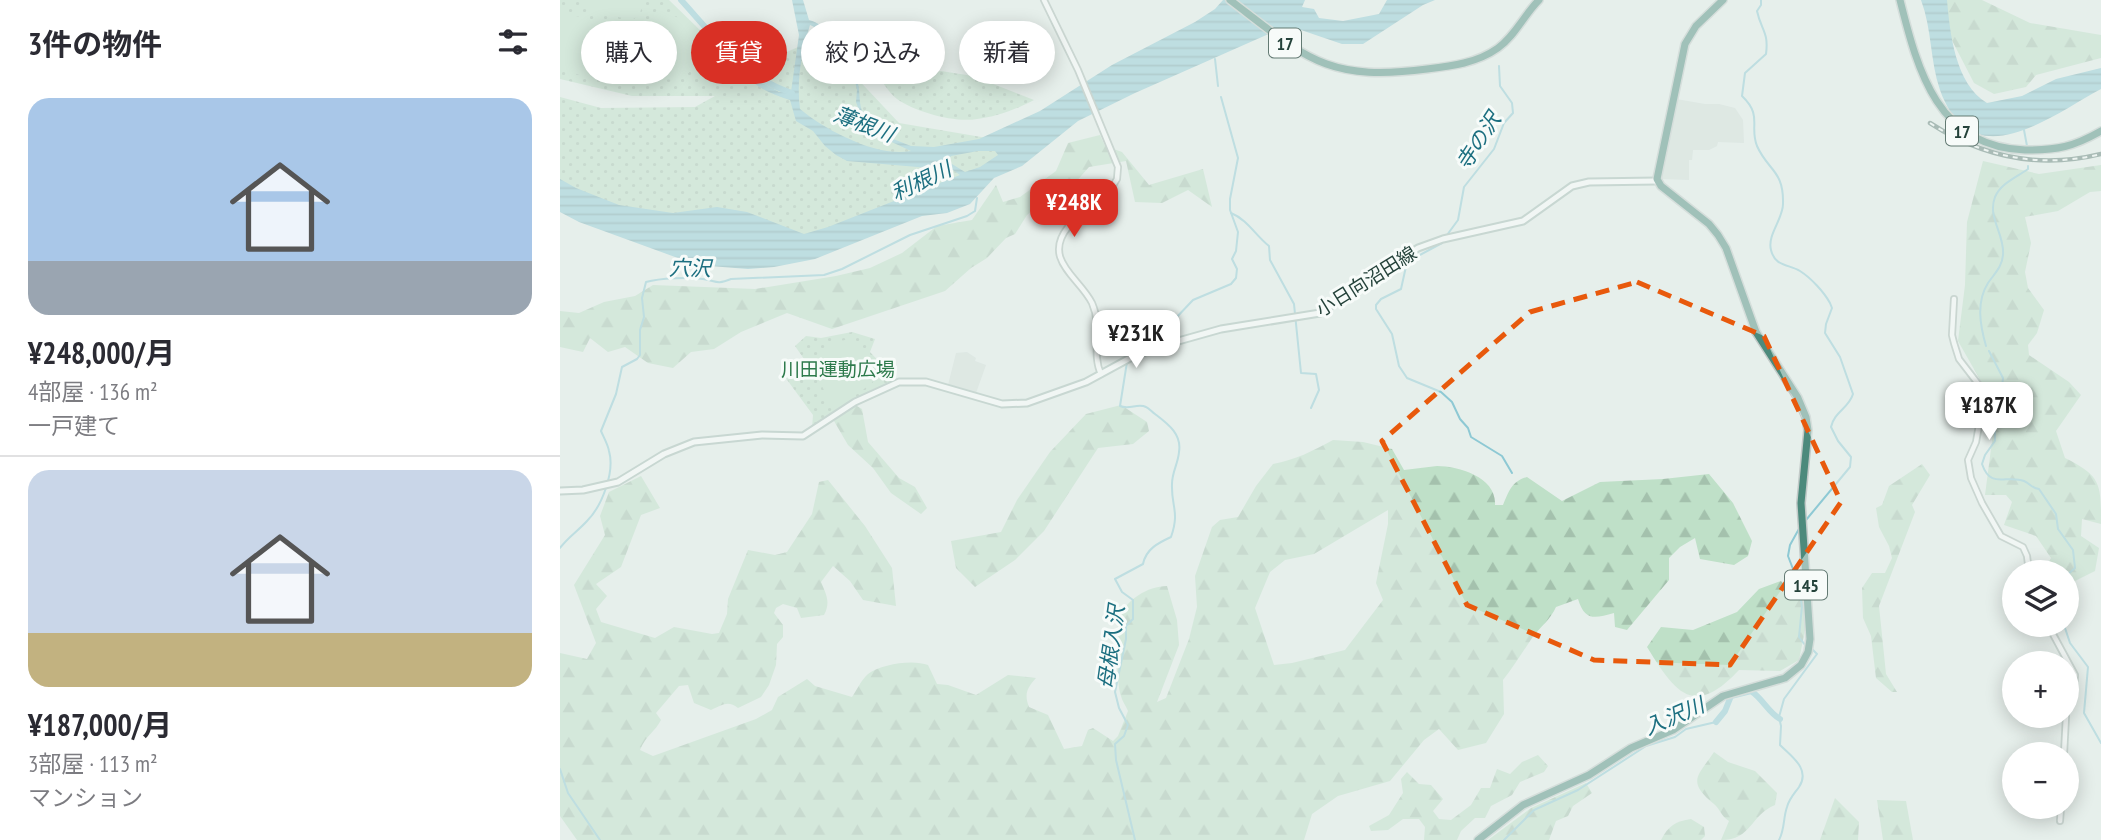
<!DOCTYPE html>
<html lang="ja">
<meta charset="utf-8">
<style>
body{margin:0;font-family:"PT Sans Narrow","Noto Sans JP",sans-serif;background:#f2f2f3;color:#2b2b33;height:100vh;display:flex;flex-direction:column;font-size:26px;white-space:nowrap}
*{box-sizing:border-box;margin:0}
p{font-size:23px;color:#7c7c81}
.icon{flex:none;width:38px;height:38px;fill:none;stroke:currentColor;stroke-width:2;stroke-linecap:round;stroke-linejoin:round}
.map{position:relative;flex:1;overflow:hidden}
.side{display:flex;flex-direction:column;background:#fff;width:560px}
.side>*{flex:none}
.guide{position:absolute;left:21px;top:21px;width:665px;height:63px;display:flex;gap:14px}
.tools{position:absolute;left:1442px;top:560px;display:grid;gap:14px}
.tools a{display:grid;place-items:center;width:77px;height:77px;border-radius:50%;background:#fff;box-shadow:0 4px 18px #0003;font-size:35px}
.price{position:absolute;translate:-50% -60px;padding:0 16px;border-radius:14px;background:#fff;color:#222;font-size:23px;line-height:46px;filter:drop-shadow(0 2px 4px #0008)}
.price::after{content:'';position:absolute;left:50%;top:42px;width:21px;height:16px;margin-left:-10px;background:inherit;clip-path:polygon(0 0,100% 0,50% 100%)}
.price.current{background:#d93025;color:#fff}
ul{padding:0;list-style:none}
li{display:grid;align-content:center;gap:14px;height:371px;padding:0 28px}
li+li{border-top:2px solid #e1e1e2}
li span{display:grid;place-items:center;height:217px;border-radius:21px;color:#555}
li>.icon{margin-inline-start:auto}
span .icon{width:126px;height:126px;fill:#fffc;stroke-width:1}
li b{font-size:30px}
h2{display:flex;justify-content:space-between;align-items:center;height:84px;padding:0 28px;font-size:30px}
.tag{padding:0 24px;border-radius:32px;background:#fff;box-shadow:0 4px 18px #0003;font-size:24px;line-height:63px}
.tag.current{background:#d93025;color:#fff}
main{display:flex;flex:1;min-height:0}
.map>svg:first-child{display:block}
.built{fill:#d4dfda}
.grass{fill:url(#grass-dots)}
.forest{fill:url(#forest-firs);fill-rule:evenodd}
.pitch{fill:#bfe0c8}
.water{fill:url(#water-rules);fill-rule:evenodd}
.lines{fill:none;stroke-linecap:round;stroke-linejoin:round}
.stream{stroke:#8ec9d4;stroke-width:2}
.river{stroke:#8ec9d4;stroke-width:6}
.tertiary-casing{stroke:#a8b8b2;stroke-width:8}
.secondary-casing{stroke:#a4bbb3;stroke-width:9}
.trunk-casing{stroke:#c2cac8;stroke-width:10}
.tertiary{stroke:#fff;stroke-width:4.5}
.secondary{stroke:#fff;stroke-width:5}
.trunk{stroke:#4c8a7c;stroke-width:7}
.rail-casing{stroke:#5f7d75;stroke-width:4.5}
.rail{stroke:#f7fbf9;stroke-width:2;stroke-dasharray:5;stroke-linecap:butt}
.marked{fill:none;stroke:#e8590c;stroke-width:5;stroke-dasharray:14 9;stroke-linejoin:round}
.labels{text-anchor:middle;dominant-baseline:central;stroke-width:6;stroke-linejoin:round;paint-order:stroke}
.shield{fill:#f7fbf9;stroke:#637a73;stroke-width:2}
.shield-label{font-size:18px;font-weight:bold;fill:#24423a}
.street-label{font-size:19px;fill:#24423a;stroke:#f7fbf9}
.park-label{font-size:19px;fill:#2d7a4b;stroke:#f7fbf9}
.water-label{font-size:21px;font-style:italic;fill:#1c6f80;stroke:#f7fbf9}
</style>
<main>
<section class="side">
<h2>3件の物件<svg class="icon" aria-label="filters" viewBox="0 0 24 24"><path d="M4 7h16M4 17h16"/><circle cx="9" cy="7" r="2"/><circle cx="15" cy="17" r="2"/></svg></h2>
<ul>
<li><span style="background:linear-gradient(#a9c7e8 75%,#9aa5b1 0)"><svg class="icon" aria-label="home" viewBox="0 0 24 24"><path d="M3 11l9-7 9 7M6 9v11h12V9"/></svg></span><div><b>¥248,000/月</b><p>4部屋 · 136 m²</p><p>一戸建て</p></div></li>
<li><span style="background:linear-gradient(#c9d6e8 75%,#c2b280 0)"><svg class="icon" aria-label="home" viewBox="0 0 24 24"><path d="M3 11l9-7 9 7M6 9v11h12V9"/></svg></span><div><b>¥187,000/月</b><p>3部屋 · 113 m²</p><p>マンション</p></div></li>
</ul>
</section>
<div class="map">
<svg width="1541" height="840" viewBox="0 0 1541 840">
<defs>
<pattern id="grass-dots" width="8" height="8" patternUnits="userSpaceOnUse" patternTransform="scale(1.75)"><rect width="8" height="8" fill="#bfe0c8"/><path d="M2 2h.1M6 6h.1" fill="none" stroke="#a4c1ad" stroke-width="1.8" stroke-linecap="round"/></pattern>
<pattern id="forest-firs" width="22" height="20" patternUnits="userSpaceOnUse" patternTransform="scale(1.75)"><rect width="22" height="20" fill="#bfe0c8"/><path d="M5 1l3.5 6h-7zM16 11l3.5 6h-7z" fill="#a4c1ad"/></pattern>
<pattern id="water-rules" width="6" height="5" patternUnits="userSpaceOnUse" patternTransform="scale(1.75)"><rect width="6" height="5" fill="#8ec9d4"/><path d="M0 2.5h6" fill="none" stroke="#74a5ad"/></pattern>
</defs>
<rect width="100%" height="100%" fill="#e6efeb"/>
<g class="built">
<polygon points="1116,99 1145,104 1159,104 1175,108 1183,120 1184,143 1158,142 1157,146 1149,150 1133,150 1132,160 1129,160 1129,180 1102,179 1099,177"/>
<polygon points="407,352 416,358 415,361 426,365 416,393 388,385 396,353"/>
</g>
<g class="grass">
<polygon points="0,0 109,0 179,68 174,75 259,38 339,123 474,146 216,252 0,206 0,97 41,108 135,107 155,96 72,96 0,79"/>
<path d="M381,71L413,76L474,100C457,109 436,117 417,119C395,123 355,112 337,99C328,92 323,82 316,73L336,76Z"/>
<path d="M292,332L315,339L310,352L327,370L333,381C302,392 279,409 252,428L253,415L222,373L244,359L235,346L246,336L261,338Z"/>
</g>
<g class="forest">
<polygon points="1386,0 1422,0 1470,23 1541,35 1541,58 1476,75 1466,87 1434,94 1414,83 1383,23"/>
<polygon points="540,135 545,146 562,152 589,185 643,169 652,207 628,190 602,203 575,202 566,161 529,167 507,192 492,193 467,215 455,234 446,238 427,258 411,268 385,291 272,329 227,313 181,332 154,349 131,352 113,368 88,363 65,347 48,352 30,338 23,352 0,347 0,311 19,313 44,302 75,296 93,285 195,289 276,276 310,268 342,253 377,226 412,220 436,185 443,202 460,197 496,171 508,143"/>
<path d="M1423,161L1479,174L1541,165V191L1530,192L1498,211L1465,217L1471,243L1465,272L1468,288L1484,310L1477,333L1468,345L1469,355L1509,382L1521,395L1496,431L1505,458C1541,476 1541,483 1541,524L1522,519L1521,536L1539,548L1535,571L1507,585V572H1483L1491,558L1476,536L1444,525L1452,502L1446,495H1425L1435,418L1427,392L1398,341L1405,285L1407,222Z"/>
<polygon points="292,403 302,409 308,442 339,478 355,487 367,508 361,514 331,493 313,468 288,445 274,421"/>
<polygon points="561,405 587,422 589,431 573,444 538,448 484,531 455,560 415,587 396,568 391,541 441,532 457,500 490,452 526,414"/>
<path d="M773,440L803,442L832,449L844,470C855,469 866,467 877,466C900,466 937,478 935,505H943C949,491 952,481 967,477L1002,501L1040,482L1103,479L1149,474L1173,503L1192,541L1188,556L1174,565L1140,559L1135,538L1120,547L1109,558V580L1067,630L1055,627L1054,613C1035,618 1025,622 1018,599L996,607C991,619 980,627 972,638C962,653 954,666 943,680L944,714L926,743L898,750L879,729L864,740L830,781L778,796L752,814L744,840H17L0,816V653L27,659L36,643L14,585L45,535L40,516L49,492L81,476L100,508L81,515L61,567L36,584L47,596L36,609L41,622L95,638L114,627L152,634L159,633L167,614L168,599L188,550L215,555L227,552L252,514L259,482L268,480L305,526L332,568L336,606L303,600L290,581L273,566L261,582C266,594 271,602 264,615L241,618L237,608L223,604L216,608L214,613L223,625V637L217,644L216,665L209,685L201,697L178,708C168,700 162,705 151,710L134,703L128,685L119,686L96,713L101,720C95,732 86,735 80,750L93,756L196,719L212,710L218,697L247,679L255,686L292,697C297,690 301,680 308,674C321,664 353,659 368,665L377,684L388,685L416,695L448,675L476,678C467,688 464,694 469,707L488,715L504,749L522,746L528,730L533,728L553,741L558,736L568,711C566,706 562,701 561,696C556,683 556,632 559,619C565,600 588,586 607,586L617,620L619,645L597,702L606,698L629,639L637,607L635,576L652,527L660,520L678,517L696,486L713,464C735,460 753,451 773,440ZM828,510V524L816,583L823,600L785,650L732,663L714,665L695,608L710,572L725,560L754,554Z"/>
<polygon points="1362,464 1370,475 1352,505 1355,512 1319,606 1326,674 1337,692 1332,692 1316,678 1311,636 1303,618 1302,588 1312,573 1325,573 1332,558 1329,546 1319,527 1316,508 1322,505 1329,486"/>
<path d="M1221,581L1229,590L1243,591L1246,625L1239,660L1220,671L1179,670C1134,718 1116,694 1087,647L1101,627L1133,630L1177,612L1199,589Z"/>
<path d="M1154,752L1168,762L1195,771L1217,793L1215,805C1190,815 1192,840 1161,840L1169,821C1161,816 1160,809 1154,804C1126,781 1138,776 1154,752Z"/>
<polygon points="978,755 988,766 984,772 960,782 952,795 931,806 925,818 915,818 901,831 897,840 864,840 865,827 859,819 843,819 828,830 811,831 809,826 829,815 843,793 841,779 847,772 859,784 871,785 883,799 873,811 879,819 891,820 911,805 921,788 930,788 937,769 950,774 962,762"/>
<polygon points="1026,783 1032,793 1013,806 1008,816 996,821 989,840 928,840 971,808"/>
<polygon points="1275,798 1299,822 1298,840 1260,840"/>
<polygon points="1317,800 1346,801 1353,840 1323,840"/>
<path d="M1131,819L1144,827L1145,836L1141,840H1101C1108,826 1116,821 1131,819Z"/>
</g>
<g class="pitch">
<polygon points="28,0 83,0 80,14 72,20 26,10"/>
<path d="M98,10C112,14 138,25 140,41C144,98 67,84 76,48C77,43 81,37 83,33C87,24 90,16 98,10Z"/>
<path d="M0,14C16,16 45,20 57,31C73,47 64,74 43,78C29,80 13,72 0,69Z"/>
<polygon points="285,340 302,346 320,371 311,384 278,407 272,405 249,362 271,343"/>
</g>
<g class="water">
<path d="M232,0H243L249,20C268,24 268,45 279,57C285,64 292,70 296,78C301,88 298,100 302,111L314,120L323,135L351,146L374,147L419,139L480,111L552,65L635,22L655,9L663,0H745L742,7L754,9L759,18L783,21L819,14L827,0H875L863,5L803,44H782L741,30L720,29L575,93L518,121L462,166L434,178L410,204L387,213L362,216L255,259L214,267L188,269L137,265L19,222L0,212V179L16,188L59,205L113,213L157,207L187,212L244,234L268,227L400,175L393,170L287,161L276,155L265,146L253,131L236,121L230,100C214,95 195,88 186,74L219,92H231L239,35ZM250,25C266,32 265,43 272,58L285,66L295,81L297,90L296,102L300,113L312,122L321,137L351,151C318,158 265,130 240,109C236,80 242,51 250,25ZM418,151H435L438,155L420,167L405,172L387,161L391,156Z"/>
<path d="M1361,0H1387C1390,33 1395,84 1427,103L1462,96L1496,79L1541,68V89C1489,117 1412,179 1380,90C1370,61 1372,29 1361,0Z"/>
</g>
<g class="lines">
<g class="stream">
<path d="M1201,0V5L1197,11C1201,30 1209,32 1206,54L1185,73L1182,96C1203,116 1189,126 1197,146C1208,171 1224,170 1223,204C1223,219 1207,235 1211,250C1215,267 1229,264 1240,271C1251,278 1264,292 1270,303L1272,308L1266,324L1265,333L1280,357L1293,394C1289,408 1274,412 1271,427L1278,441L1291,457L1290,467L1246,520"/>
<polyline points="655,59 658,86"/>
<polyline points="1464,130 1467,146"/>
<path d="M671,213C688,220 695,235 709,246L710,260L734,304L741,373L756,374L759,390L751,408"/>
<polyline points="887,235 898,220 904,187 934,149 944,123 953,113 952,103 940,86 939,66"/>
<polyline points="882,243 847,262 841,289 821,299 816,305 816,309 832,334 839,366 847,378 881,392 892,402 900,419 908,428 911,437 942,456 952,473"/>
<path d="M1426,346C1420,325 1416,302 1428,283C1435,273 1442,267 1443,255C1445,234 1427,218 1435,197C1441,183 1457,177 1468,169V166"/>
<path d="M1429,351L1443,378L1441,396L1444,408L1435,426V441L1425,455L1422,464C1431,490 1446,474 1464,481C1471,484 1471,488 1479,489L1496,514L1498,529L1513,550L1515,568L1507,575"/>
<polyline points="568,357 572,334 575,329 614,320 633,300 671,284 676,278 677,269 672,259 676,251 678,232 670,210 670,199 678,158 661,97"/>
<path d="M567,362L560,406C569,410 578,403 586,407C589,408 592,412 595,414C608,424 622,434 619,452C618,464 612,472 612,484C611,507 620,511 611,537C598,543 586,549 583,564L555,579L562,592L573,600V619L566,626V639L555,692L559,708L568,725L564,736L555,744L556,760L575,840"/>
<polyline points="1240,527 1230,545 1228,556 1238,582 1242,606 1239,637 1245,645"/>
<path d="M0,548C8,537 18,531 27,521C42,506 55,472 49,451C48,445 44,438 41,431L56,394L62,367L77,359L80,355V330L84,317L82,298L86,282C100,278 129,277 143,279C157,281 156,285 171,279L264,275L282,269L350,235L407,216L415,211L417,198"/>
<polyline points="1504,625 1510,643 1528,667 1524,713 1541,743"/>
<polyline points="0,769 8,793 40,840"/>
<polyline points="944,840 974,810 1018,790 1086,746 1115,737 1126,729 1156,722"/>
<path d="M1219,840C1225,829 1223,818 1227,807C1229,799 1234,794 1239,787C1251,769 1231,756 1220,745L1221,726L1219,717L1224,699L1257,654L1252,649"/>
</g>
<g class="river">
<path d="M121,0C154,36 184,78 232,93"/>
<path d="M1156,722L1165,711L1171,696L1191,691C1203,699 1208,712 1220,719"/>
</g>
<defs>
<g id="tertiary">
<path d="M484,0L518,70L558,167L557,179L549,192L508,227C482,260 519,277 532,303C543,328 531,353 541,374"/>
<polyline points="1394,299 1392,335 1394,343 1399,359 1419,385 1424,397 1416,442 1408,460 1411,478 1422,503 1441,536 1463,547 1467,556 1469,572"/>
<polyline points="1488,625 1515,675 1514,690 1507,710"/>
<polyline points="1504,754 1506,716"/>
<polyline points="1500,821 1501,807"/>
</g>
<polyline id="secondary" points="0,491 23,490 58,482 104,454 134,442 202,435 243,436 295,402 339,382 366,382 442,404 467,403 526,382 572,357 597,347 661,329 760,313 858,248 883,239 963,221 1012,186 1029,182 1097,181"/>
<g id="trunk">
<path d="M670,0C746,58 766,82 867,69C892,66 917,63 938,48C955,36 964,15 979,0"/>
<path d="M1340,0C1358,72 1378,147 1465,150C1498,150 1513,147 1541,131"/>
<polyline points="918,840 963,805 1029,775 1071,748 1113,730 1163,696 1225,678 1241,665 1248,652 1250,639 1241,503 1248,430 1246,417 1238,398 1196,332 1166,248 1158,235 1149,224 1101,186 1097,179 1125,44 1136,26 1163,0"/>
</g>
</defs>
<use href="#tertiary" class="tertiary-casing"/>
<use href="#secondary" class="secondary-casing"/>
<use href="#trunk" class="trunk-casing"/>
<use href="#tertiary" class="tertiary"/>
<use href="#secondary" class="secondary"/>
<use href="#trunk" class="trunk"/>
<defs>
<path id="rail" d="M1370,123C1422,157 1480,169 1541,154"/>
</defs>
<use href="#rail" class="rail-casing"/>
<use href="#rail" class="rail"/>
</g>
<path d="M0 0H1541V840H0ZM1077,282L1204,336L1281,502L1170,665L1034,660L907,605L822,441L970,312Z" fill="#e6efeb" fill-opacity=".55" fill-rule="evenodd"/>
<path class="marked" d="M1077,282L1204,336L1281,502L1170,665L1034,660L907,605L822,441L970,312Z"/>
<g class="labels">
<g class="shield">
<rect x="709" y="28.5" width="32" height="29" rx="5"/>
<rect x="1386" y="116.5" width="32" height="29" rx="5"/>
<rect x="1225" y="570.5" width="42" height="29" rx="5"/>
</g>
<g class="shield-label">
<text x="725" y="43">17</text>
<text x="1402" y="131">17</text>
<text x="1246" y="585">145</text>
</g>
<g class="street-label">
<text transform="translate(806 281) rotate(-32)">小日向沼田線</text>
</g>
<g class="park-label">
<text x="278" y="369">川田運動広場</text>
</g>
<g class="water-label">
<text transform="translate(304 124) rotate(21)">薄根川</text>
<text transform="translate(918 141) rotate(-57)">寺の沢</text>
<text transform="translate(361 181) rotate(-25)">利根川</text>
<text transform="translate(130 268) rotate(1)">穴沢</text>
<text transform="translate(551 647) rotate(-82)">母根入沢</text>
<text transform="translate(1114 716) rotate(-23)">入沢川</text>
</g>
</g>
</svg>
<div class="tools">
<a><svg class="icon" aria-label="layers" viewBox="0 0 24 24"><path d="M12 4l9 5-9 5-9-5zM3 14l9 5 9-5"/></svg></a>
<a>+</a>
<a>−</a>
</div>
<b class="price current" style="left:514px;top:239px">¥248K</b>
<b class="price" style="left:576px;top:370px">¥231K</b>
<b class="price" style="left:1429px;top:442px">¥187K</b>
<div class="guide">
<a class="tag">購入</a>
<a class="tag current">賃貸</a>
<a class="tag">絞り込み</a>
<a class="tag">新着</a>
</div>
</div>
</main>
